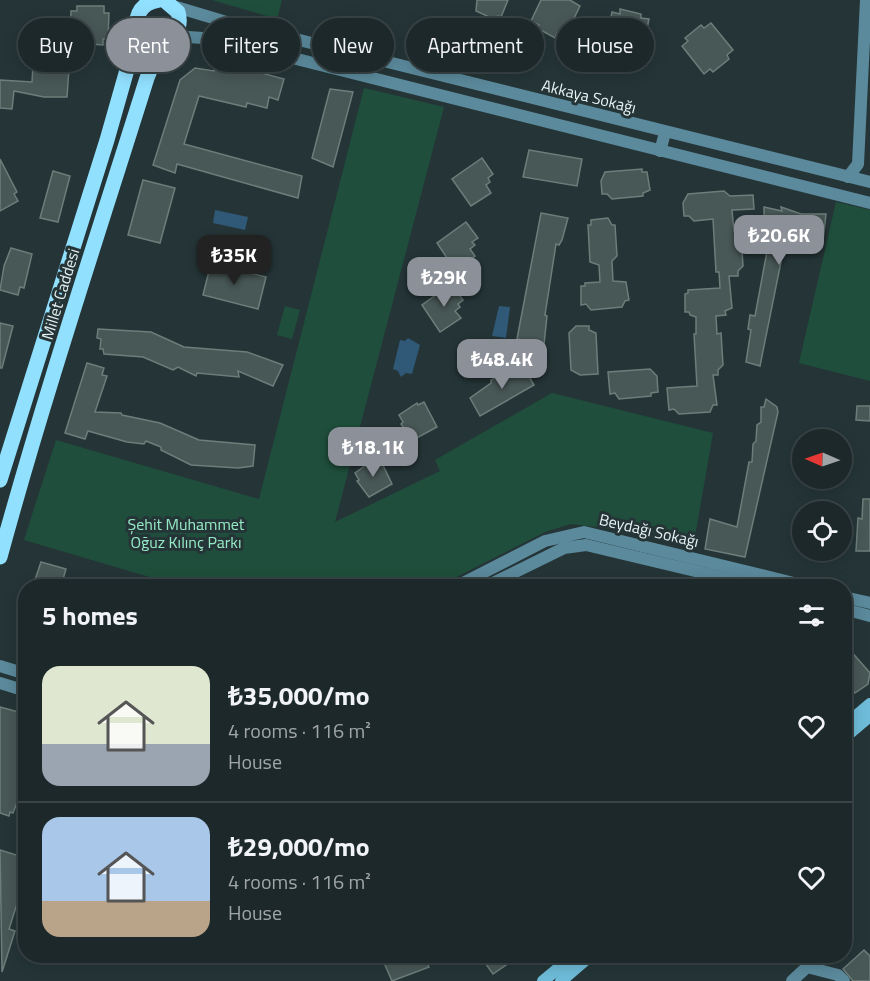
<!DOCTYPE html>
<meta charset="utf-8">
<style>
body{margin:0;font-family:"Titillium Web",sans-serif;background:#293435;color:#f1f3f6;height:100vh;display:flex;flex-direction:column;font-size:22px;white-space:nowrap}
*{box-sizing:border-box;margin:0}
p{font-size:20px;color:#a0a6a8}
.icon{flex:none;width:33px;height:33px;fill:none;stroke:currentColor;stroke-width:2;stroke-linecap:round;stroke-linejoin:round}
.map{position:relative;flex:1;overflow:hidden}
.drawer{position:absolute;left:18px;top:579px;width:834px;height:384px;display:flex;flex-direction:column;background:#1c2829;border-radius:24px;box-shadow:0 3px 15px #0003,0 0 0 2px #3a4446}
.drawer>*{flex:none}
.guide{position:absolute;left:18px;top:18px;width:834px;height:54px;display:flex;gap:12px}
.needle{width:39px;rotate:272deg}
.tools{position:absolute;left:792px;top:429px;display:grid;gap:12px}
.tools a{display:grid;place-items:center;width:60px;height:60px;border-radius:50%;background:#1c2829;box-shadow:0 3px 15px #0003,0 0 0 2px #3a4446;font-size:30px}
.price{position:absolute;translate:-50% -51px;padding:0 14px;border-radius:12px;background:#8c9099;color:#fff;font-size:20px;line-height:39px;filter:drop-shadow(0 2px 3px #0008)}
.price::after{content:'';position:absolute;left:50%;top:36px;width:18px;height:14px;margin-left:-9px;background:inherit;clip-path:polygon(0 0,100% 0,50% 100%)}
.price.active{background:#222;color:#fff}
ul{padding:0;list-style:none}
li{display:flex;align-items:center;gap:18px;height:150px;padding:0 24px}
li+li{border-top:2px solid #3a4446}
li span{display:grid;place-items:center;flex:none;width:168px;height:120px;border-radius:18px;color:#555}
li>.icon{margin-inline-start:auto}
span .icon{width:72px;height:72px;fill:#fffc;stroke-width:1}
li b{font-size:26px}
h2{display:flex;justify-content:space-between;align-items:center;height:72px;padding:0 24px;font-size:26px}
.pill{padding:0 21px;border-radius:27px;background:#1c2829;box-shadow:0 3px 15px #0003,0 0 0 2px #3a4446;font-size:21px;line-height:54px}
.pill.active{background:#8c9099;color:#fff}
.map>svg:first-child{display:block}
.green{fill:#1f4f3c}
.water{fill:#305877}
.building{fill:#485856;stroke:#6c7d7a;stroke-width:1.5}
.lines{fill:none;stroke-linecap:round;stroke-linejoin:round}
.minor{stroke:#5b8a9c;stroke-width:12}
.tertiary{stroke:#5b8a9c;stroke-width:12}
.secondary{stroke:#6ebcd9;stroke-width:12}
.primary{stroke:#91e0fe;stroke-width:15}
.labels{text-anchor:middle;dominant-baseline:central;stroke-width:6;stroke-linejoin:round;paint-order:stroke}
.street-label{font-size:16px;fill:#e8f2f3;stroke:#253537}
.park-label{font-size:16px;fill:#95eac5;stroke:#253537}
</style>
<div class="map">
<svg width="870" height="981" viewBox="0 0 870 981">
<rect width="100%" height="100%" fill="#253537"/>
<g class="green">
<polygon points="212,0 282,0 277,19"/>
<polygon points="364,88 444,107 335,522 440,471 435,460 552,393 713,433 693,548 597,527 571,524 545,532 439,586 180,586 24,540 56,440 259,499"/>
<polygon points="836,202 870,210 870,381 799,363"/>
<polygon points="285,306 300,310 292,339 277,335"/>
</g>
<g class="water">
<polygon points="215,210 248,217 245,230 213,223"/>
<polygon points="499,306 510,307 506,338 492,336"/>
<polygon points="408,338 420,345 412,374 406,373 401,377 398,371 393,369 400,340 405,341"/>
</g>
<g class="building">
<polygon points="477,0 508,0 501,17 498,16 496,20 476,11"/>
<polygon points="541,0 570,0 580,6 565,37 557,33 555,38 537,28 539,25 531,21"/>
<polygon points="77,6 104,6 104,13 109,13 108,39 103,39 103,45 75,43 75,37 70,37 71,11 77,11"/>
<polygon points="620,9 641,14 641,18 649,19 642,54 634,52 633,57 612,53 613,49 605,47 612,12 620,14"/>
<polygon points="711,23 733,50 727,55 729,59 713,72 710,69 704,74 682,46 688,41 685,38 701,25 704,28"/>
<polygon points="217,61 284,79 278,100 269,97 267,108 247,103 246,107 199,96 184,144 302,176 298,198 177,164 175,173 153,165 180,80 195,68 214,71"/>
<polygon points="33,65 69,69 67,97 44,97 14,91 12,109 0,108 0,80 32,82"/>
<polygon points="330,89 353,92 333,167 312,158"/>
<polygon points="529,150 582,159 577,186 523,177"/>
<polygon points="482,158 493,174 488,178 490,182 486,185 491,193 471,206 452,179"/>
<polygon points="0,159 17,192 14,194 18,201 0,211"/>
<polygon points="642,169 642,172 647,172 650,190 643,193 643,196 612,199 607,194 602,194 601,181 605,172"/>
<polygon points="53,171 70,176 58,222 40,218"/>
<polygon points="143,180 175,188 160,243 128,235"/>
<polygon points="724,191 730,196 753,195 754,209 732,210 734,232 741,234 743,266 738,271 738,276 729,276 732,308 725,311 726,315 716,316 717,334 721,333 723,365 718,370 718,375 713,375 717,405 713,405 710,412 679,414 674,409 669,410 667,388 697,386 694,334 696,334 696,317 690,315 689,312 685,312 685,294 688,293 688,290 720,288 719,272 716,272 713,219 694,221 689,216 684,216 683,203 688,194"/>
<polygon points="764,207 782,211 781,207 801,214 826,214 823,241 818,248 802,241 797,243 786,237 760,366 746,362 751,330 748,329 750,315 755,316 770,235 764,228"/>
<polygon points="541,213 568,218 562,240 559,245 556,244 545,315 547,316 544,344 517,339"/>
<polygon points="608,218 612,225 615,225 617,256 612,261 613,281 626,282 629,300 625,301 622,307 591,310 586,304 581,305 581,286 585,286 585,283 600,282 599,265 590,262 588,225 591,225 591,220"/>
<polygon points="466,222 478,238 472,242 475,245 470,249 475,256 455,270 437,243"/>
<polygon points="11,248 32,254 24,288 20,287 18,295 0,290 4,266"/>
<polygon points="211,263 266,277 258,309 203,295"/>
<polygon points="451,284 463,300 458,304 460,307 455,311 461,318 440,332 422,305"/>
<polygon points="0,323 13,326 2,368 0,368"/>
<polygon points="576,326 589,326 589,330 596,333 598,374 580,375 571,370 569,333"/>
<polygon points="98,329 151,332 184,347 247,352 283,365 273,386 238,371 239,377 197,373 196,376 178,367 173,370 143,357 104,354 103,349 100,349 101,339 97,338"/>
<polygon points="87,363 104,368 102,375 107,376 95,412 121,413 122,415 160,423 199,440 255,445 253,466 238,468 191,465 161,450 161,447 146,441 144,444 127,442 88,431 85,439 65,433"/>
<polygon points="522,365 534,385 480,416 470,398 491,383 491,380"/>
<polygon points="650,369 657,376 658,392 651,393 651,396 619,399 615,393 610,394 608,372"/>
<polygon points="766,399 777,407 778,412 745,557 705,549 710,519 737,527 749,462 752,462 753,444 756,441 757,425 761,422 761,407 764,407"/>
<polygon points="424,402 437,427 413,440 401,424 403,422 399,415 417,403 418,405"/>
<polygon points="857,406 870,406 870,421 856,420"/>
<polygon points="380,459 392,484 369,497 357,481 359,480 355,473 373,460 374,463"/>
<polygon points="863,499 870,499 870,551 856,551 858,518 862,519"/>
<polygon points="41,562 66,569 61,586 35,580"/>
<polygon points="849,649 870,673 868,684 855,693 844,679 844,653"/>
<polygon points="0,707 26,714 26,779 13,813 10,812 9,816 0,813"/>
<polygon points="0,850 26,858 26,889 22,888 9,929 15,931 2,972"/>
<polygon points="864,950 870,956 870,981 853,981 843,969"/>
<polygon points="381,956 424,956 429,967 392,981"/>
<polygon points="480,956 519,956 493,974"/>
</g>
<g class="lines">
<g class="minor">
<polyline points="660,151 665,133"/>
<polyline points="848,177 858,164 866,0"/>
<polyline points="457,586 545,541 584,532 806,586"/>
<polyline points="487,586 564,548 586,545 758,586"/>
<polyline points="844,597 870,603"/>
<polyline points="844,609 870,616"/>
<polyline points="0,666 26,674"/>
<polyline points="0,683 26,691"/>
<polyline points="792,981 807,967 838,975 844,981"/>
</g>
<g class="tertiary">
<polyline points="173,6 223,21 870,182"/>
<polyline points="174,36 217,39 870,203"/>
</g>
<g class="secondary">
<polyline points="844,726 870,704"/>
<polyline points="844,738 870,716"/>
<polyline points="543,981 573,956"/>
<polyline points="561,981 590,956"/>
</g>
<g class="primary">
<path d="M159,0C139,3 131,20 142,37C162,52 185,36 178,12L164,0"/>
<polyline points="0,480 107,140 138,31"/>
<path d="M0,557C44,396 97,237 147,78L161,44"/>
</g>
</g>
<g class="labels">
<g class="street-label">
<text transform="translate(589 96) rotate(14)">Akkaya Sokağı</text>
<text transform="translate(60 294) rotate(-73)">Millet Caddesi</text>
<text transform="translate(649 530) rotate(13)">Beydağı Sokağı</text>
</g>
<g class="park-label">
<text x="186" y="524">Şehit Muhammet<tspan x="186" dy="18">Oğuz Kılınç Parkı</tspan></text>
</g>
</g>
</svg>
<div class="tools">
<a><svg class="needle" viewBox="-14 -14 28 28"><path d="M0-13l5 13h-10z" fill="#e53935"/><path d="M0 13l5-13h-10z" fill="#a0a6a8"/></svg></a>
<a><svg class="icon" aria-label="locate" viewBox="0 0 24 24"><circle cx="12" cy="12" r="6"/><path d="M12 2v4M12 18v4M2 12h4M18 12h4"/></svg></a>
</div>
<b class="price" style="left:779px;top:266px">₺20.6K</b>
<b class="price active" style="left:234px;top:286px">₺35K</b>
<b class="price" style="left:444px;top:308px">₺29K</b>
<b class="price" style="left:502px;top:390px">₺48.4K</b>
<b class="price" style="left:373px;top:478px">₺18.1K</b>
<div class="guide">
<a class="pill">Buy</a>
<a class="pill active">Rent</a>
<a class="pill">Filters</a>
<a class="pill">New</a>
<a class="pill">Apartment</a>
<a class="pill">House</a>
</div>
<section class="drawer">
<h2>5 homes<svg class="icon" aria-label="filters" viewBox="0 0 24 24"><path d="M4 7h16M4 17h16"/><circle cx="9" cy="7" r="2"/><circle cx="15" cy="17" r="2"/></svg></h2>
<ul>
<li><span style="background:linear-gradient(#dfe7d0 65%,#9aa5b1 0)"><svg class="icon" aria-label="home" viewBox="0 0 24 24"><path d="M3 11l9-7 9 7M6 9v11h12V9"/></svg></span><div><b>₺35,000/mo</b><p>4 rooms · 116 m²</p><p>House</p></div><svg class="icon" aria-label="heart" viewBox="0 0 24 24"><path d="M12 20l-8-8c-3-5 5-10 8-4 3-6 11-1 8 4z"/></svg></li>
<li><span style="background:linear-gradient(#a9c7e8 70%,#b9a48a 0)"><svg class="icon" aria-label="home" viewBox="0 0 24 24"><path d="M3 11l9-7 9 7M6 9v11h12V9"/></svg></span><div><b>₺29,000/mo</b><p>4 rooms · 116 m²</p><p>House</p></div><svg class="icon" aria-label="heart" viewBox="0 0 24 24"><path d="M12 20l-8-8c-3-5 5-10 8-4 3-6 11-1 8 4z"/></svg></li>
</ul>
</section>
</div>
